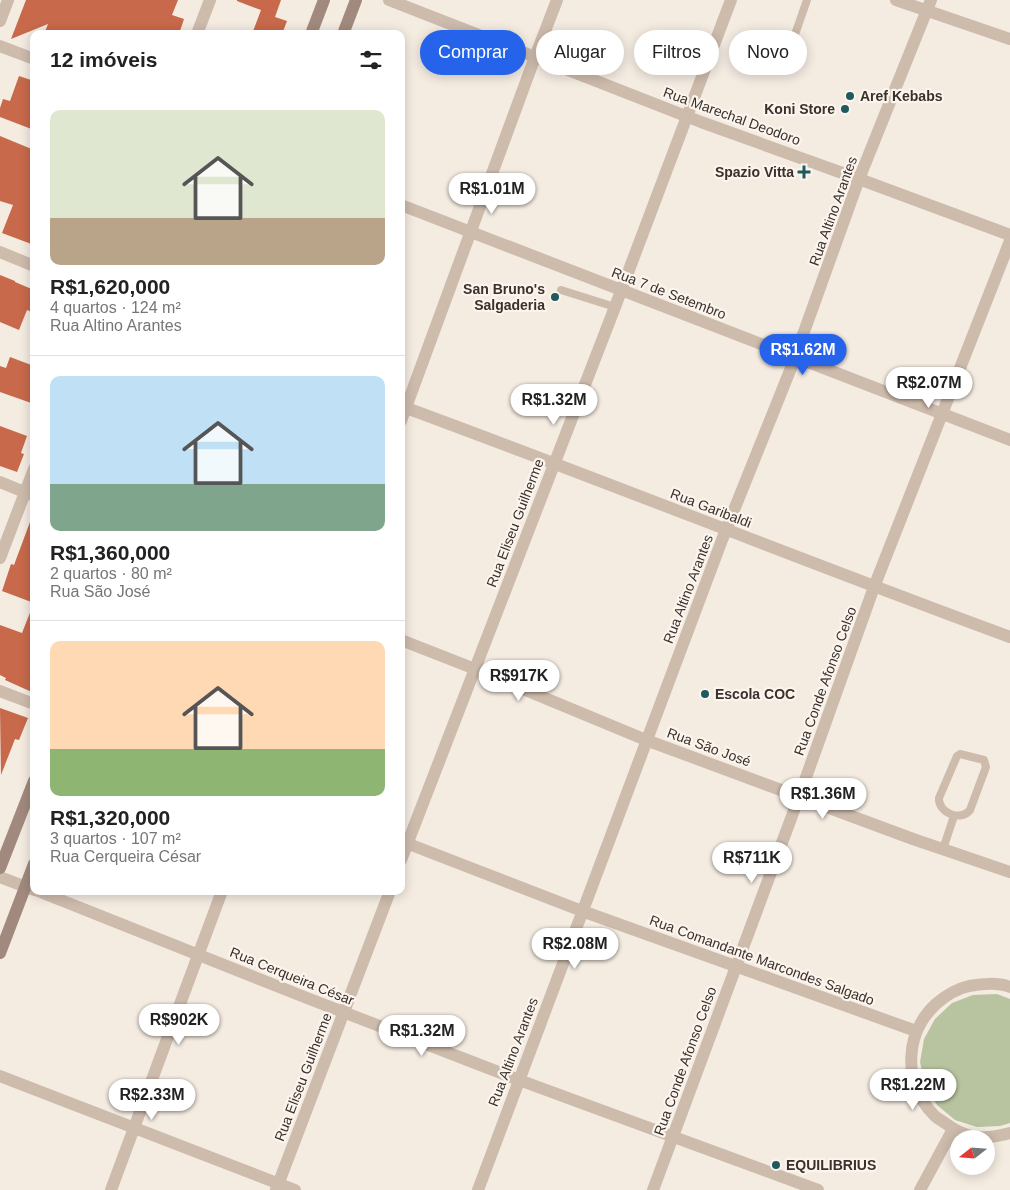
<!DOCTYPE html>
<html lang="pt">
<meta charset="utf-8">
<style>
body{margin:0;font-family:Arial,sans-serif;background:#f2f2f2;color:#222;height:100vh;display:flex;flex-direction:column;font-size:19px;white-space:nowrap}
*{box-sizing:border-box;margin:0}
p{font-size:16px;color:#767676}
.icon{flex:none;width:28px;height:28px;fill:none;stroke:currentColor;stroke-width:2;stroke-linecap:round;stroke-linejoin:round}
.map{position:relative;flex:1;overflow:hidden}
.sheet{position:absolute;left:30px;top:30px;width:375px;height:865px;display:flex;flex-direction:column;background:#fff;border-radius:10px;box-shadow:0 2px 12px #0003}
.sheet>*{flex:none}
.hud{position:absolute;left:420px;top:30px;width:475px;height:45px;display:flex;gap:10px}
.needle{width:32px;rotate:253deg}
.controls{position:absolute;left:950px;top:1130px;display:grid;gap:10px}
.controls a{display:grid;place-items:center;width:45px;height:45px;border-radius:50%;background:#fff;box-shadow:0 2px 12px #0003;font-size:25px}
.price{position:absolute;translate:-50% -42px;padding:0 11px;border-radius:18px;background:#fff;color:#222;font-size:16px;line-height:32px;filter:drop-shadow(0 1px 2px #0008)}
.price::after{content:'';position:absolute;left:50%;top:30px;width:15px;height:11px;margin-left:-8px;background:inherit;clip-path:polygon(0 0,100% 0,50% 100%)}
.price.selected{background:#2563eb;color:#fff}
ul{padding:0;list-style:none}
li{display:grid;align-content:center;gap:10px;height:265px;padding:0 20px}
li+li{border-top:1px solid #e0e0e0}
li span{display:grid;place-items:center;height:155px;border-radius:10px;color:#555}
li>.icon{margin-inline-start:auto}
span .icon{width:90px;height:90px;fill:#fffc;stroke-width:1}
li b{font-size:21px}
h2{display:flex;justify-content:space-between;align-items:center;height:60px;padding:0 20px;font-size:21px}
.tag{padding:0 18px;border-radius:22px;background:#fff;box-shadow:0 2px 12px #0003;font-size:18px;line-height:45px}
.tag.selected{background:#2563eb;color:#fff}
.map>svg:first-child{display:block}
.green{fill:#b8c4a0}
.building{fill:#c8694b}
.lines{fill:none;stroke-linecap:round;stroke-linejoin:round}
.lane{stroke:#cdbbac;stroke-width:8}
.street{stroke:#cdbbac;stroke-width:12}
.secondary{stroke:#a18a7d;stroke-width:12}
.poi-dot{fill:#1f5a5e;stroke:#fbf5ee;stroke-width:2}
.labels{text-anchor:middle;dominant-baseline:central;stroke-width:4.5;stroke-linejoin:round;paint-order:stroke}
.poi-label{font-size:14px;font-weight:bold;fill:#3b302b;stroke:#fbf5ee;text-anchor:start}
.street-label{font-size:14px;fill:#3b302b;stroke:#fbf5ee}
</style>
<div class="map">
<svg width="1010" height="1190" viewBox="0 0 1010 1190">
<rect width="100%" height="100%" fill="#f4ebe1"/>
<polygon class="green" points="997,994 1010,999 1010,1123 1000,1126 977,1127 955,1120 937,1105 925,1085 920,1062 924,1039 935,1019 952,1003 973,995"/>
<g class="building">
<polygon points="26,0 178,0 172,15 184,19 179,34 44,34 48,24 11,39"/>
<polygon points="237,0 281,0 275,17 287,21 282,34 252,34 261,10 237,1"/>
<polygon points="19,76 34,81 34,130 0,117 0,108 3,99 10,101"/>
<polygon points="0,136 34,150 34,245 2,233 13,205 0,201"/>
<polygon points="0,275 15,281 15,282 34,290 34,313 27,310 19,330 0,322"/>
<polygon points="10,357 34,366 34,404 0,392 0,366 6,368"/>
<polygon points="0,426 27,436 21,453 24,454 17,472 0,466"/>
<polygon points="33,514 34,515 34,603 2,591 11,564 14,565"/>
<polygon points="33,605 34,605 34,693 5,680 6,678 0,675 0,625 22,633"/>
<polygon points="0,708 28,718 19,740 15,739 1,775"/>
</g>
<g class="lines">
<g class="lane">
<polyline points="784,66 807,0"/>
<polyline points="561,290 615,307"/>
<path d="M960,754L984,760L986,767L970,810C961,822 938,813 939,798L957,756Z"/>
<polyline points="943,849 954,816"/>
</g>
<g class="street">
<polyline points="389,0 701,122 859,179 1010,235"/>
<polyline points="896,0 1010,39"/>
<polyline points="0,21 8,0"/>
<polyline points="197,34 210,0"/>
<polyline points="0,46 34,59"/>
<polyline points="401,205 1010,440"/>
<polyline points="0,252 34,266"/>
<path d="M401,406C605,481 806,562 1010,637"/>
<polyline points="401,421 535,57 557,0"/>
<polyline points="0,482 34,496"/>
<polyline points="0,558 34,469"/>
<polyline points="401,640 475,669 646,740 913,839 1010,872"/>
<polyline points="0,691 34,704"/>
<polyline points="401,841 582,911 916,1031"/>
<polyline points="401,860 615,307 731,0"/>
<polyline points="0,877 34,890"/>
<polyline points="38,891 307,998 519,1080 818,1190"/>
<path d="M1010,987C997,982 982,984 969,986C956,989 945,996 936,1004C904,1034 903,1082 933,1114C936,1118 941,1120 945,1123C953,1129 962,1134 972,1136C985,1139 998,1136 1010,1133"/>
<polyline points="0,1076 295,1190"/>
<polyline points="111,1190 222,891"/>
<polyline points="276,1190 390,891"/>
<polyline points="478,1190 722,540 791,368 859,179 931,0"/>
<polyline points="653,1190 799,797 874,587 1010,241"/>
<polyline points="920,1190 953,1129"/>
</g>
<g class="secondary">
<polyline points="311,34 324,0"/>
<polyline points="343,34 356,0"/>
<polyline points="0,868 34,781"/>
<polyline points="0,953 34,864"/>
</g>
</g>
<g class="poi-dot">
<circle cx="850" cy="96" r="5"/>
<circle cx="845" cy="109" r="5"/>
<path d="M801.5 164.5h5v5h5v5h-5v5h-5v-5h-5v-5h5z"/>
<circle cx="555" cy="297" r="5"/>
<circle cx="705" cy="694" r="5"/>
<circle cx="776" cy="1165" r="5"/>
</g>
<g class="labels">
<g class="poi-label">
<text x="860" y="96">Aref Kebabs</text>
<text x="835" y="109" text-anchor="end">Koni Store</text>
<text x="794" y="172" text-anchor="end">Spazio Vitta</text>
<text x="545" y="289" text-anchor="end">San Bruno's<tspan x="545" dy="16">Salgaderia</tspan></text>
<text x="715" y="694">Escola COC</text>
<text x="786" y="1165">EQUILIBRIUS</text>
</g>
<g class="street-label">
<text transform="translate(732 116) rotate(20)">Rua Marechal Deodoro</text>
<text transform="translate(833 211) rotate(-70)">Rua Altino Arantes</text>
<text transform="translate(669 293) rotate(21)">Rua 7 de Setembro</text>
<text transform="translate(711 508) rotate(21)">Rua Garibaldi</text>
<text transform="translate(515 523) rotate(-69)">Rua Eliseu Guilherme</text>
<text transform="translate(688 589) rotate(-69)">Rua Altino Arantes</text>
<text transform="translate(825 681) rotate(-70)">Rua Conde Afonso Celso</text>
<text transform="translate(709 747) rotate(20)">Rua São José</text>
<text transform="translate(762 960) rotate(20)">Rua Comandante Marcondes Salgado</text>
<text transform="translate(292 976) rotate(22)">Rua Cerqueira César</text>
<text transform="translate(513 1052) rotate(-69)">Rua Altino Arantes</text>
<text transform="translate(685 1061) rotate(-70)">Rua Conde Afonso Celso</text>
<text transform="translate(303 1077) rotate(-69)">Rua Eliseu Guilherme</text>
</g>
</g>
</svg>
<div class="controls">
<a><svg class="needle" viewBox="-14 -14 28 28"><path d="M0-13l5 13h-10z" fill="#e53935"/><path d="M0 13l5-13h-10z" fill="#767676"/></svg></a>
</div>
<b class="price" style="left:492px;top:215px">R$1.01M</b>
<b class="price selected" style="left:803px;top:376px">R$1.62M</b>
<b class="price" style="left:929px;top:409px">R$2.07M</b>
<b class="price" style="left:554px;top:426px">R$1.32M</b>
<b class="price" style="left:519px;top:702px">R$917K</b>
<b class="price" style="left:823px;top:820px">R$1.36M</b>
<b class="price" style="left:752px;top:884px">R$711K</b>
<b class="price" style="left:575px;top:970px">R$2.08M</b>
<b class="price" style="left:179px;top:1046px">R$902K</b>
<b class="price" style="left:422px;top:1057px">R$1.32M</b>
<b class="price" style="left:913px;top:1111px">R$1.22M</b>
<b class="price" style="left:152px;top:1121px">R$2.33M</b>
<div class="hud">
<a class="tag selected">Comprar</a>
<a class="tag">Alugar</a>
<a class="tag">Filtros</a>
<a class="tag">Novo</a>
</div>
<section class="sheet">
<h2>12 imóveis<svg class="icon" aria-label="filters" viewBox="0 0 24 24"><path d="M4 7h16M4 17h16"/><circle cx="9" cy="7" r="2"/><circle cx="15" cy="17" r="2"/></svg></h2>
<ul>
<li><span style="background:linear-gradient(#dfe7d0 70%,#b9a48a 0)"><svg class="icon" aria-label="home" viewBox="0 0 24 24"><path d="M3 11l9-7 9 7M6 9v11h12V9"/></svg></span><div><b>R$1,620,000</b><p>4 quartos · 124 m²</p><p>Rua Altino Arantes</p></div></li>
<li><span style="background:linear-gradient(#bfe0f5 70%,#7fa58c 0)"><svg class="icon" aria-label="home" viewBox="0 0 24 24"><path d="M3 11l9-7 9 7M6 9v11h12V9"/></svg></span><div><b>R$1,360,000</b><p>2 quartos · 80 m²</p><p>Rua São José</p></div></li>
<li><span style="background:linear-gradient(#ffd9b3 70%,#8fb573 0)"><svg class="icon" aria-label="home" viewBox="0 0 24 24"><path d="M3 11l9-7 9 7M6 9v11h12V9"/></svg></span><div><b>R$1,320,000</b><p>3 quartos · 107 m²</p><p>Rua Cerqueira César</p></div></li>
</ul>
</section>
</div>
